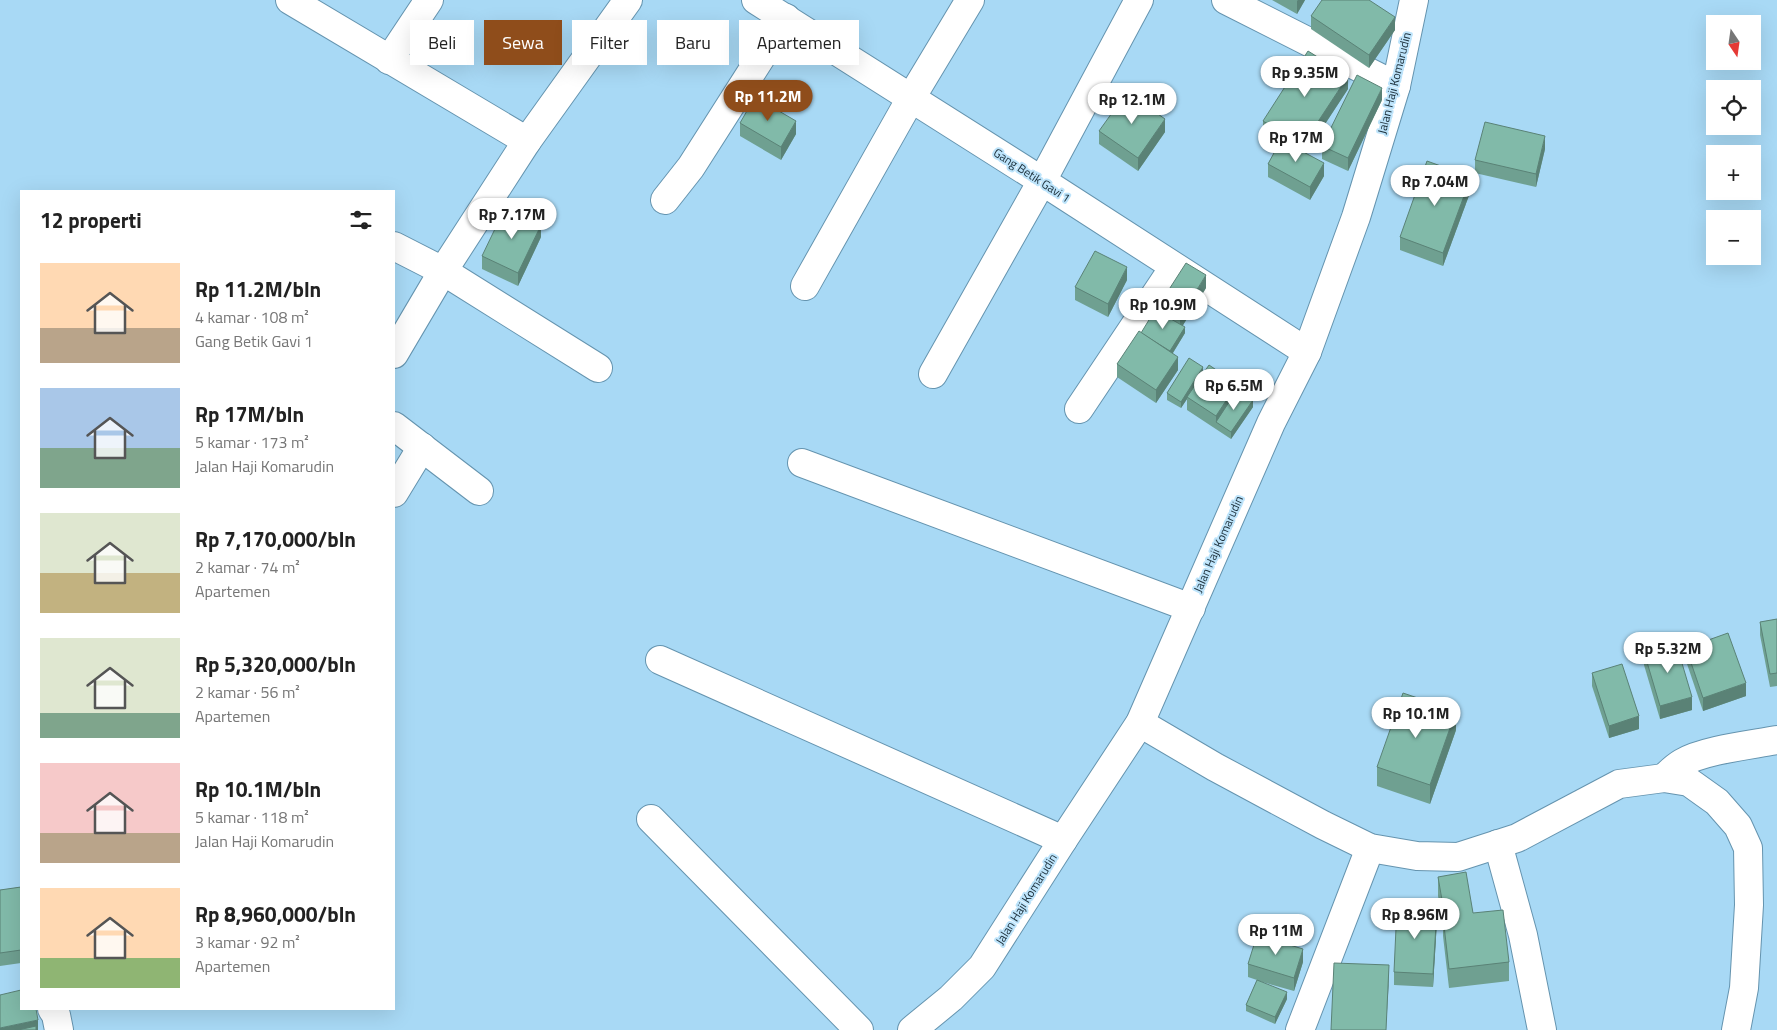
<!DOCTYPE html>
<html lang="id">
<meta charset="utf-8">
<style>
body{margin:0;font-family:"Titillium Web",sans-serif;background:#f2f2f2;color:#222;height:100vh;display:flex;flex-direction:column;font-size:19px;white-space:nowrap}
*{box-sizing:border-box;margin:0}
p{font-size:16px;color:#767676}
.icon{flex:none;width:28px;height:28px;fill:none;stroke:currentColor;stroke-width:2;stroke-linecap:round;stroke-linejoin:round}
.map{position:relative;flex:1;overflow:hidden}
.panel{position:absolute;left:20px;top:190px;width:375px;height:820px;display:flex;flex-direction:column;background:#fff;border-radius:0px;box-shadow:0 5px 20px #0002}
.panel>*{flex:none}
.guide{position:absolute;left:410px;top:20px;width:475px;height:45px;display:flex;gap:10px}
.needle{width:32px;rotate:167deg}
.tools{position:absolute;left:1706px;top:15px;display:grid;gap:10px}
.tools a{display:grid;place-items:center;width:55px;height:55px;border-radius:0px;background:#fff;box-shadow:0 5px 20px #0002;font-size:25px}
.price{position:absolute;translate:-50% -42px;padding:0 11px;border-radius:18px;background:#fff;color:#222;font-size:16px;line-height:32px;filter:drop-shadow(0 1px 2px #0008)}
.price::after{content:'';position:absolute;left:50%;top:30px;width:15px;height:11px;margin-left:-8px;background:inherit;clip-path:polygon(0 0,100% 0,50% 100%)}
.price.on{background:#8f4d1b;color:#fff}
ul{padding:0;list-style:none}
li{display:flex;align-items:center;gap:15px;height:125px;padding:0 20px}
li span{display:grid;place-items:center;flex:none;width:140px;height:100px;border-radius:0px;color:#555}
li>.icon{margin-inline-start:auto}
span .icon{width:60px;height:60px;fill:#fffc;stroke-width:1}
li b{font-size:21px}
h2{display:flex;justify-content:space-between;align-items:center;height:60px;padding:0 20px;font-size:21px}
.pill{padding:0 18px;border-radius:0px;background:#fff;box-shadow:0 5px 20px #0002;font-size:18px;line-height:45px}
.pill.on{background:#8f4d1b;color:#fff}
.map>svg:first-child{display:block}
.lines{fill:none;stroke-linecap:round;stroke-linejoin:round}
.minor-casing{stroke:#6594af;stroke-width:30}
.minor{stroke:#fff;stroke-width:28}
.wall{fill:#6fa091}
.shaded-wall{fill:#5a8276}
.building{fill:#81baa9;stroke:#5a8276}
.labels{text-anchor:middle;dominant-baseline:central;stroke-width:4;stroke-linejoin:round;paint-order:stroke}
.street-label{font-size:12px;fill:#1b2e39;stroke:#bde4fb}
</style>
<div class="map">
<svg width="1777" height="1030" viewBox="0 0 1777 1030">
<rect width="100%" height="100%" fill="#a8d9f5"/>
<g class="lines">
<defs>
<g id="minor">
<polyline points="290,0 527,141"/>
<polyline points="756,0 1042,181 1307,352"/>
<polyline points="1226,0 1396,86"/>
<polyline points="389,60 429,0"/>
<polyline points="665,200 691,167 786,18"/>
<polyline points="394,246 443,271 598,368"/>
<polyline points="805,286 911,98 970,0"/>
<polyline points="394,354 443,271 527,141 628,0"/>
<polyline points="933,374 1042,181 1139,0"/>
<polyline points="1079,409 1174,267"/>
<polyline points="394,426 479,491"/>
<polyline points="802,463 1191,608"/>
<polyline points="394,493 422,447"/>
<polyline points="660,660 1063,840"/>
<polyline points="1140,723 1215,767 1323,825 1370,848 1417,856 1458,857 1517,838 1619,784 1664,778 1689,782 1717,802 1738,826 1748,848 1749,905 1744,988 1736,1030"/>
<path d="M1664,778C1669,773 1675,767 1682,763C1704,750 1751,745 1777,740"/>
<polyline points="651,819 859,1030"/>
<polyline points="1498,844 1523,935 1542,1030"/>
<polyline points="52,1009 56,1015 59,1030"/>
<polyline points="912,1030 951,998 982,967 1063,840 1140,723 1271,423 1307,352 1356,217 1396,86 1414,0"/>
<polyline points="1300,1030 1370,848"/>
</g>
</defs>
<use href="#minor" class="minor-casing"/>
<use href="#minor" class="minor"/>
</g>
<g class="wall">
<polygon points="1272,0 1305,0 1297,14"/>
<polygon points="1311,16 1395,30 1369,68 1311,29"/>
<polygon points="1348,89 1306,153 1324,176 1310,200 1268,177 1268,164 1279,144 1263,134 1263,121"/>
<polygon points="1382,100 1348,171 1322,159 1322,146"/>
<polygon points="740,123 796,134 781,160 740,136"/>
<polygon points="1099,131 1165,132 1138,171 1099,144"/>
<polygon points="1545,149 1536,187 1475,173 1475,160"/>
<polygon points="1471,190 1443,266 1400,250 1400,237"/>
<polygon points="541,237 518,286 482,269 482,256"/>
<polygon points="1127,280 1108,317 1075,300 1075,287"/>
<polygon points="1206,288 1183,325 1185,333 1173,353 1178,370 1156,403 1117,377 1117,364 1141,333 1159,312 1159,305"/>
<polygon points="1203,373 1197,382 1237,390 1253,407 1231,439 1187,410 1187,399 1181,408 1167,400 1167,393"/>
<polygon points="1777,619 1777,686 1770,687 1760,635 1760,622"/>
<polygon points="1686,648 1746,696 1703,711 1686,661"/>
<polygon points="1644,652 1692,710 1660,719 1644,665"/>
<polygon points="1592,673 1639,729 1609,738 1592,686"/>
<polygon points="1456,730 1430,804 1377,786 1377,767"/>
<polygon points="1438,877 1473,913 1509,962 1509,981 1449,988 1443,936 1443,921 1438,896"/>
<polygon points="21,887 21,963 0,966 0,890"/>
<polygon points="1437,921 1433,987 1394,985 1394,972"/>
<polygon points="1303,962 1294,991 1259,981 1287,999 1275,1024 1246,1011 1246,1005 1257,980 1248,977 1248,964"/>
</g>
<g class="shaded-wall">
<polygon points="1298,0 1305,0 1297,14 1297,1"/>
<polygon points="1395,17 1395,30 1369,68 1369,55"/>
<polygon points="1348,76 1348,89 1302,159 1302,146"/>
<polygon points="1382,88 1382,100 1348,171 1348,158"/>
<polygon points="1165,119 1165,132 1138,171 1138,158"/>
<polygon points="796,121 796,134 781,160 781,147"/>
<polygon points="1545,136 1545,149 1536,187 1536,174"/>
<polygon points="1324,163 1324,176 1310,200 1310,187"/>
<polygon points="1471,177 1471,190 1443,266 1443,253"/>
<polygon points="541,225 541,237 518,286 518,273"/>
<polygon points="1127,267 1127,280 1108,317 1108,304"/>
<polygon points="1206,275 1206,288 1180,330 1180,317"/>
<polygon points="1185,327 1185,333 1169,359 1169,352"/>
<polygon points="1178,357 1178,370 1156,403 1156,390"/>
<polygon points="1203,367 1203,373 1188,398 1187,397 1187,399 1181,408 1181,402"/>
<polygon points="1237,384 1237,397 1216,422 1216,416"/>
<polygon points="1253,400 1253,407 1231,439 1231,432"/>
<polygon points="1746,683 1746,696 1703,711 1703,698"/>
<polygon points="1692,697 1692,710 1660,719 1660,706"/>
<polygon points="1456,711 1456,730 1430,804 1430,785"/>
<polygon points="1639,716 1639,729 1609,738 1609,726"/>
<polygon points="1437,908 1437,921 1433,987 1433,974"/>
<polygon points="1303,949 1303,962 1294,991 1294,978"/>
<polygon points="1389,965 1389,978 1386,1030"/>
<polygon points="1287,992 1287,999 1275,1024 1275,1017"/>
<polygon points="38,1020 38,1030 0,1030 0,1028"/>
</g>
<g class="building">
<polygon points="1322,0 1369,0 1395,17 1369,55 1311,16"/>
<polygon points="1308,51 1348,76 1302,146 1263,121"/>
<polygon points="1357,75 1382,88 1348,158 1322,146"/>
<polygon points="1127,92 1165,119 1138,158 1099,131"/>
<polygon points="755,97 796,121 781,147 740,123"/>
<polygon points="1485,122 1545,136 1536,174 1475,160"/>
<polygon points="1281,140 1324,163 1310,187 1268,164"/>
<polygon points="1427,161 1471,177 1443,253 1400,237"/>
<polygon points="505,208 541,225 518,273 482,256"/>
<polygon points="1095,251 1127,267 1108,304 1075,287"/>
<polygon points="1186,263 1206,275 1180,317 1159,305"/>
<polygon points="1155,310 1185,327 1170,351 1141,333"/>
<polygon points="1139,331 1178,357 1156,390 1117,364"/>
<polygon points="1189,358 1203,367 1181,402 1167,393"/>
<polygon points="1209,365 1237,384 1216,416 1187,397"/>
<polygon points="1237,390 1253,400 1231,432 1216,422"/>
<polygon points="1777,619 1777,673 1770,674 1760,622"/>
<polygon points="1728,633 1746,683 1703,698 1686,648"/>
<polygon points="1676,643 1692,697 1660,706 1644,652"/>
<polygon points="1622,664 1639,716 1609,726 1592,673"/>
<polygon points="1403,693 1456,711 1430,785 1377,767"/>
<polygon points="1466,872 1473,913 1503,910 1509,962 1449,969 1443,917 1445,917 1438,877"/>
<polygon points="21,887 21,950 0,953 0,890"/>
<polygon points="1397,906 1437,908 1433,974 1394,972"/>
<polygon points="1257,935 1303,949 1294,978 1248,964"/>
<polygon points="1334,963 1389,965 1386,1030 1331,1030"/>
<polygon points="1257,980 1287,992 1275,1017 1246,1005"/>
<polygon points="21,990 21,1009 36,1009 38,1020 0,1028 0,995"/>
<polygon points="36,1026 36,1030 18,1030"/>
</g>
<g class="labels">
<g class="street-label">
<text transform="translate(1394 83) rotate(-76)">Jalan Haji Komarudin</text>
<text transform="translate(1032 175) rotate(33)">Gang Betik Gavi 1</text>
<text transform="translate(1218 544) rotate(-66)">Jalan Haji Komarudin</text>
<text transform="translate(1026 899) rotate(-58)">Jalan Haji Komarudin</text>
</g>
</g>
</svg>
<div class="tools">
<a><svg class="needle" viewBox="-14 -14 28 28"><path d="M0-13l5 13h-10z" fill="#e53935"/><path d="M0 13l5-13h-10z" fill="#767676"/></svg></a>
<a><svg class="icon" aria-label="locate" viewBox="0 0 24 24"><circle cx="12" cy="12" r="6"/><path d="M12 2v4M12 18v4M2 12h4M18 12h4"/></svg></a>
<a>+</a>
<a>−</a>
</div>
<b class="price" style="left:1305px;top:98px">Rp 9.35M</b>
<b class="price on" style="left:768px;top:122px">Rp 11.2M</b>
<b class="price" style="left:1132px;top:125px">Rp 12.1M</b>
<b class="price" style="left:1296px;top:163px">Rp 17M</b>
<b class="price" style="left:1435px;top:207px">Rp 7.04M</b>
<b class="price" style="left:512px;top:240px">Rp 7.17M</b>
<b class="price" style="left:1163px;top:330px">Rp 10.9M</b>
<b class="price" style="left:1234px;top:411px">Rp 6.5M</b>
<b class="price" style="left:1668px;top:674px">Rp 5.32M</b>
<b class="price" style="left:1416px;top:739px">Rp 10.1M</b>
<b class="price" style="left:1415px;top:940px">Rp 8.96M</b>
<b class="price" style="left:1276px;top:956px">Rp 11M</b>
<div class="guide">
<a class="pill">Beli</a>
<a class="pill on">Sewa</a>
<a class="pill">Filter</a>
<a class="pill">Baru</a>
<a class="pill">Apartemen</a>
</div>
<section class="panel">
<h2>12 properti<svg class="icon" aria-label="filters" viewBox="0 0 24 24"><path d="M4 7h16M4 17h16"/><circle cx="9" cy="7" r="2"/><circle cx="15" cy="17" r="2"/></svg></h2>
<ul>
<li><span style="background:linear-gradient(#ffd9b3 65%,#b9a48a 0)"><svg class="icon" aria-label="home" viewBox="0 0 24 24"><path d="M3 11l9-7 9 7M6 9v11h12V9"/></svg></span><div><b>Rp 11.2M/bln</b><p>4 kamar · 108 m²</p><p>Gang Betik Gavi 1</p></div></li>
<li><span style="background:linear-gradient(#a9c7e8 60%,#7fa58c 0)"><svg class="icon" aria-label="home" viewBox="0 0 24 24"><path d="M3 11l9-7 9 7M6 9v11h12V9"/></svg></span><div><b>Rp 17M/bln</b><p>5 kamar · 173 m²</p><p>Jalan Haji Komarudin</p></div></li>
<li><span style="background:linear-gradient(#dfe7d0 60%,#c2b280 0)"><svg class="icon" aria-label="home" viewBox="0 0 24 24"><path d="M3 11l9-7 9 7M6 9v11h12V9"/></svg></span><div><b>Rp 7,170,000/bln</b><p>2 kamar · 74 m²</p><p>Apartemen</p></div></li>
<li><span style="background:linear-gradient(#dfe7d0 75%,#7fa58c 0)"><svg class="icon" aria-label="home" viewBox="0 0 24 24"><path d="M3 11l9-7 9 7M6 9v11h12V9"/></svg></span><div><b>Rp 5,320,000/bln</b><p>2 kamar · 56 m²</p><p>Apartemen</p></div></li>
<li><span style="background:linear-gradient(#f6c9c9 70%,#b9a48a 0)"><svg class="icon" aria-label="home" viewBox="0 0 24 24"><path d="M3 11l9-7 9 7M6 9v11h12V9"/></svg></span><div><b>Rp 10.1M/bln</b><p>5 kamar · 118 m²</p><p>Jalan Haji Komarudin</p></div></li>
<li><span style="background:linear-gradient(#ffd9b3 70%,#8fb573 0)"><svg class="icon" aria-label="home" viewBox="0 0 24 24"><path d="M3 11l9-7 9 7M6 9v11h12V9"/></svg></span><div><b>Rp 8,960,000/bln</b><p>3 kamar · 92 m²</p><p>Apartemen</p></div></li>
</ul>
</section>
</div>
